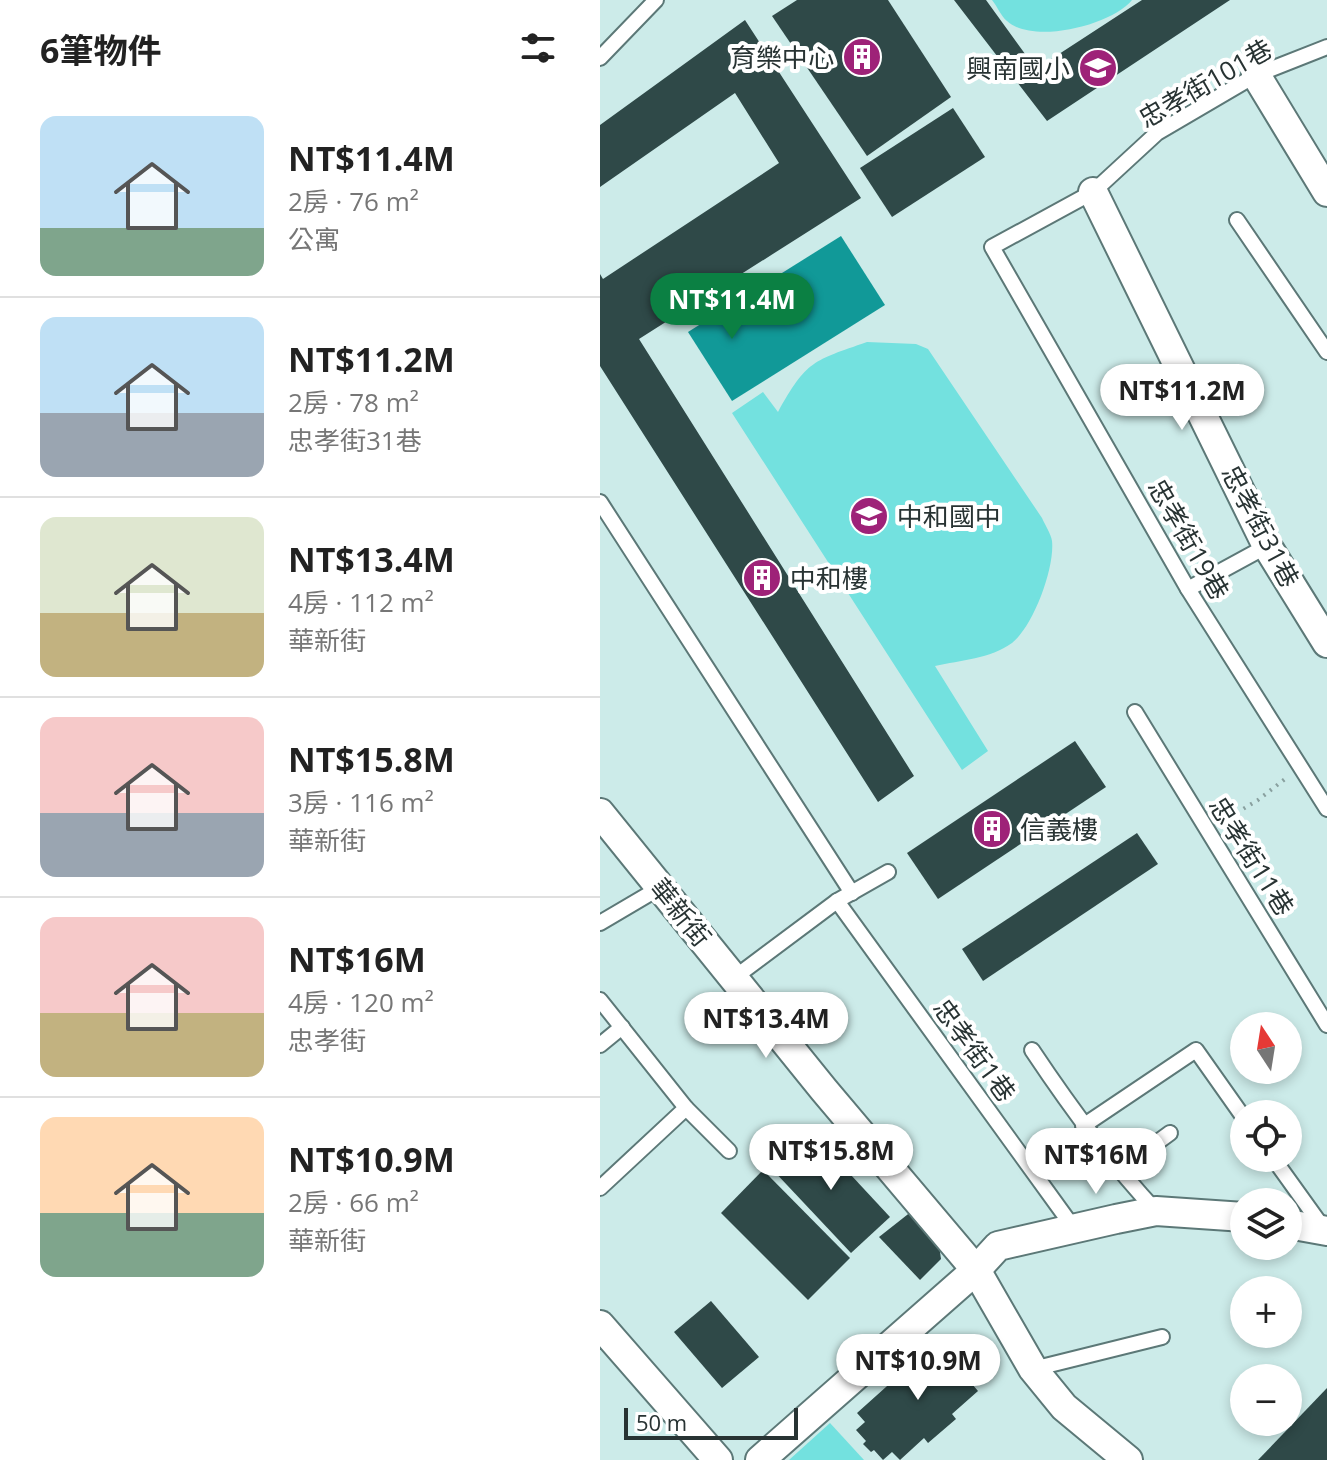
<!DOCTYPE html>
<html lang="zh-TW">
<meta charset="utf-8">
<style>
body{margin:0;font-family:"Open Sans","Noto Sans TC",sans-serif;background:#f2f2f2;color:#222;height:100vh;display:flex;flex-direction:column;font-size:30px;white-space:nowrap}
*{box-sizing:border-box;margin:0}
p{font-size:26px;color:#767676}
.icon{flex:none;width:44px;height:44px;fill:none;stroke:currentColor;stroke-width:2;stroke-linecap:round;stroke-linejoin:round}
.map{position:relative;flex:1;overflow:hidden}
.side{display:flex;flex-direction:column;background:#fff;width:600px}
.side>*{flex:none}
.needle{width:52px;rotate:348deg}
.tools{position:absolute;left:630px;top:1012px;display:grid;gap:16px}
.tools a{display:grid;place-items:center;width:72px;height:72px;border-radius:50%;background:#fff;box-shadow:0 4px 12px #0003;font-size:40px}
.scale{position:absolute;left:24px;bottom:20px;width:174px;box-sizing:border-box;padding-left:8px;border:4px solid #283333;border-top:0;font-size:22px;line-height:28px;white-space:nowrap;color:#283333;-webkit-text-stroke:6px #fff;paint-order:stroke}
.price{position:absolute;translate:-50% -68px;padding:0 18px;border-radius:28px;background:#fff;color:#222;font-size:26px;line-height:52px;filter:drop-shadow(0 2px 4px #0008)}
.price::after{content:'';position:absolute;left:50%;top:48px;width:24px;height:18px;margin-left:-12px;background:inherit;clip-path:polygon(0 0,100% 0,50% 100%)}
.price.active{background:#0b8043;color:#fff}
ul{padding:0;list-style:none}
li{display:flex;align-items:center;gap:24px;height:200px;padding:0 40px}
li+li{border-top:2px solid #e0e0e0}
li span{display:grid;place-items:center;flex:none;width:224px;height:160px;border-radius:16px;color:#555}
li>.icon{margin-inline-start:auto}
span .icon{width:96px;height:96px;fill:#fffc;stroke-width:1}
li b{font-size:34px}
h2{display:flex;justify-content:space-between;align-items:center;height:96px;padding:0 40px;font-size:34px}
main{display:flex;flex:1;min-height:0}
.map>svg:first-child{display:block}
.green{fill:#73e1df}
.water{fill:#119998}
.building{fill:#2f4948}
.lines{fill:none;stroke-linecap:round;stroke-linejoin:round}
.lane-casing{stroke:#5c7877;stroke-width:18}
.street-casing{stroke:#5c7877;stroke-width:32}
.path{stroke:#89a09f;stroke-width:4;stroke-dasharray:2 6;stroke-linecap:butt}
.lane{stroke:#fff;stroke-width:14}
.street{stroke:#fff;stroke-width:28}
.labels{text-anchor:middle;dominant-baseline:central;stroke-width:8;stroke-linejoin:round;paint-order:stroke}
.poi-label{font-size:26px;fill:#283333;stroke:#fff;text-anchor:start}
.street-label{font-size:26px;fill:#283333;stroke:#fff}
</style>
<main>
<section class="side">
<h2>6筆物件<svg class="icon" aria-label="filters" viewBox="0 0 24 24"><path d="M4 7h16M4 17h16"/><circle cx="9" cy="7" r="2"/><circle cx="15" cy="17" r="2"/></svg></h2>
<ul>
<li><span style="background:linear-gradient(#bfe0f5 70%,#7fa58c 0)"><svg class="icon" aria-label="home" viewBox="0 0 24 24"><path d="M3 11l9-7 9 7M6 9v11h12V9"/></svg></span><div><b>NT$11.4M</b><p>2房 · 76 m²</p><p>公寓</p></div></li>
<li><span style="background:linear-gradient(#bfe0f5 60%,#9aa5b1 0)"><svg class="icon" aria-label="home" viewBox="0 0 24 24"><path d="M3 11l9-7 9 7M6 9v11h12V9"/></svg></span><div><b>NT$11.2M</b><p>2房 · 78 m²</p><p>忠孝街31巷</p></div></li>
<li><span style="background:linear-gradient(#dfe7d0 60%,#c2b280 0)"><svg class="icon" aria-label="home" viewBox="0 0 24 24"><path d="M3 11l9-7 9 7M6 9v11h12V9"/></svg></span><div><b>NT$13.4M</b><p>4房 · 112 m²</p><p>華新街</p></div></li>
<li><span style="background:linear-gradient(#f6c9c9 60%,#9aa5b1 0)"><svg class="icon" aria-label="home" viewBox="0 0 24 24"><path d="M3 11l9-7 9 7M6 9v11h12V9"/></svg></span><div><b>NT$15.8M</b><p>3房 · 116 m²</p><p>華新街</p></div></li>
<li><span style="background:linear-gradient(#f6c9c9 60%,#c2b280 0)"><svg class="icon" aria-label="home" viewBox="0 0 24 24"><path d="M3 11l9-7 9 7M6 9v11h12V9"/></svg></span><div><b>NT$16M</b><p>4房 · 120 m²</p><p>忠孝街</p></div></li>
<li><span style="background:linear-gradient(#ffd9b3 60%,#7fa58c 0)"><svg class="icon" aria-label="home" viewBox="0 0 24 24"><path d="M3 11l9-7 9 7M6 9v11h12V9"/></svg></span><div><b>NT$10.9M</b><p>2房 · 66 m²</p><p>華新街</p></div></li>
</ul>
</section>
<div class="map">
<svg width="727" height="1460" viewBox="0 0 727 1460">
<rect width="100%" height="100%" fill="#ccebe9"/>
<g class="green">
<path d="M392,0H532C512,25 433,45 407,21C401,16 397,6 392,0Z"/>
<path d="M267,342L316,344L328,349L442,518C445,525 451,534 452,541C455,568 433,627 412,643C390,659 361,660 335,666L388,751L362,770L132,413L163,392L178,412C207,360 213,361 267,342Z"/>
<polygon points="230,1423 264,1460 189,1460"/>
</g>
<polygon class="water" points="241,236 285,305 132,401 88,332"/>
<g class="building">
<polygon points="197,0 288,0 351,97 267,156 172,16"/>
<polygon points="354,0 386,0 436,69 542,0 630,0 447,121"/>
<polygon points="145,20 261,198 39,339 314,776 278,802 0,366 0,274 3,279 179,163 135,93 0,187 0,125"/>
<polygon points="353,108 385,157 292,217 260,168"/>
<polygon points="475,741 506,787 338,899 307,853"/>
<polygon points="537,833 558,864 383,981 362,949"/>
<polygon points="211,1132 290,1217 251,1253 171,1168"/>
<polygon points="163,1170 250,1258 208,1300 121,1213"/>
<polygon points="312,1211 339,1245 341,1259 320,1280 279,1237"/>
<polygon points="111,1301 159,1357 122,1388 74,1332"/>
<polygon points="335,1343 341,1350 349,1343 358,1352 362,1349 372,1361 369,1365 380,1377 372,1384 378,1391 352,1414 356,1419 328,1443 324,1438 300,1460 292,1452 283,1460 274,1450 271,1452 263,1444 266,1441 256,1430 265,1422 257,1413"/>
<polygon points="727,1388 727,1460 658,1460"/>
</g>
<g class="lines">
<defs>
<g id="lane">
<polyline points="727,47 656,75 557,133 493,192 392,247 588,589 727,809"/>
<polyline points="0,58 56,0"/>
<polyline points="637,220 727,352"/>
<polyline points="0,502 252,893"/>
<polyline points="588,589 667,546"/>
<polyline points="535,712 727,1025"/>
<polyline points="237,901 473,1227"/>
<polyline points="0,923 61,887"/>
<polyline points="134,978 237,901 288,872"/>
<polyline points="0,1000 86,1108 0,1188"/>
<polyline points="0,1045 22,1027"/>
<path d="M432,1050C470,1107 509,1161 556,1211"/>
<polyline points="86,1108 129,1151"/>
<polyline points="483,1126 596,1050 644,1118"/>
<polyline points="673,1158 724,1229"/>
<polyline points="518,1171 570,1133"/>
<polyline points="433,1369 562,1337"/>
</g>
<g id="street">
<polyline points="656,75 727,192"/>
<polyline points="493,192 667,546 727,643"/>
<polyline points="0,813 224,1090 376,1270 433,1369 464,1407 528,1460"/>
<polyline points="688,1224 727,1231"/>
<polyline points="0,1325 118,1460"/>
<polyline points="160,1460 376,1270 398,1246 516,1219 556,1211 644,1217"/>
</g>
</defs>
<use href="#lane" class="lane-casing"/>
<use href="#street" class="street-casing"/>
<polyline class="path" points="623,821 658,800 685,779"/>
<use href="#lane" class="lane"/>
<use href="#street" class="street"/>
</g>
<defs>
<symbol id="building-disc" viewBox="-11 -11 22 22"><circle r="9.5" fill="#9e2278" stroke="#fff"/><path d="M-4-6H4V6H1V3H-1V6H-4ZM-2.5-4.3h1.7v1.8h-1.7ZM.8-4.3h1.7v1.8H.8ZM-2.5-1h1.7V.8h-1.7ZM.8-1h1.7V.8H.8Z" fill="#fff"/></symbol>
<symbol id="school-disc" viewBox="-11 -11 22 22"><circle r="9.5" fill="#9e2278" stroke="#fff"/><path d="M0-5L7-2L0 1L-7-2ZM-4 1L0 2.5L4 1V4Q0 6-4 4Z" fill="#fff"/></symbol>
</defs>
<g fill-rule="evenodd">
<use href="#building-disc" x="240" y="35" width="44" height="44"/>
<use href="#school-disc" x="476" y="46" width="44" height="44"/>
<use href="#school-disc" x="247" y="494" width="44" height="44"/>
<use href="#building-disc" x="140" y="556" width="44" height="44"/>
<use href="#building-disc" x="370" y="807" width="44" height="44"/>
</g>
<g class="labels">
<g class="poi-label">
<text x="234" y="57" text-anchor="end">育樂中心</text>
<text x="470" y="68" text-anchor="end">興南國小</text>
<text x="297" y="516">中和國中</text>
<text x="190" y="578">中和樓</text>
<text x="420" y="829">信義樓</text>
</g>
<g class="street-label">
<text transform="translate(605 83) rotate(-30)">忠孝街101巷</text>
<text transform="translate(661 526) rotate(62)">忠孝街31巷</text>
<text transform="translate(589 539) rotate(60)">忠孝街19巷</text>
<text transform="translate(652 856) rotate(58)">忠孝街11巷</text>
<text transform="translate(81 912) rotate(51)">華新街</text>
<text transform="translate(375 1050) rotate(54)">忠孝街1巷</text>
</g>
</g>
</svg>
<div class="tools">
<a><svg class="needle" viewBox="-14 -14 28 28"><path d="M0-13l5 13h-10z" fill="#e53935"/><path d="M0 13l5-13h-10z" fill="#767676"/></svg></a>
<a><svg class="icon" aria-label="locate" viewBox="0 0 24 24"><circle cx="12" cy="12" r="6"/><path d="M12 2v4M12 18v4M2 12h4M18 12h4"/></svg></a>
<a><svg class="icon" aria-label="layers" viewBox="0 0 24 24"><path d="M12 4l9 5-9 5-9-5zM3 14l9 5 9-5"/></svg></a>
<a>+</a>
<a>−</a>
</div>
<div class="scale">50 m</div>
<b class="price active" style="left:132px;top:341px">NT$11.4M</b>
<b class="price" style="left:582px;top:432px">NT$11.2M</b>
<b class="price" style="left:166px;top:1060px">NT$13.4M</b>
<b class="price" style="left:231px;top:1192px">NT$15.8M</b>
<b class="price" style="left:496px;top:1196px">NT$16M</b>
<b class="price" style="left:318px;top:1402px">NT$10.9M</b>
</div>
</main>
